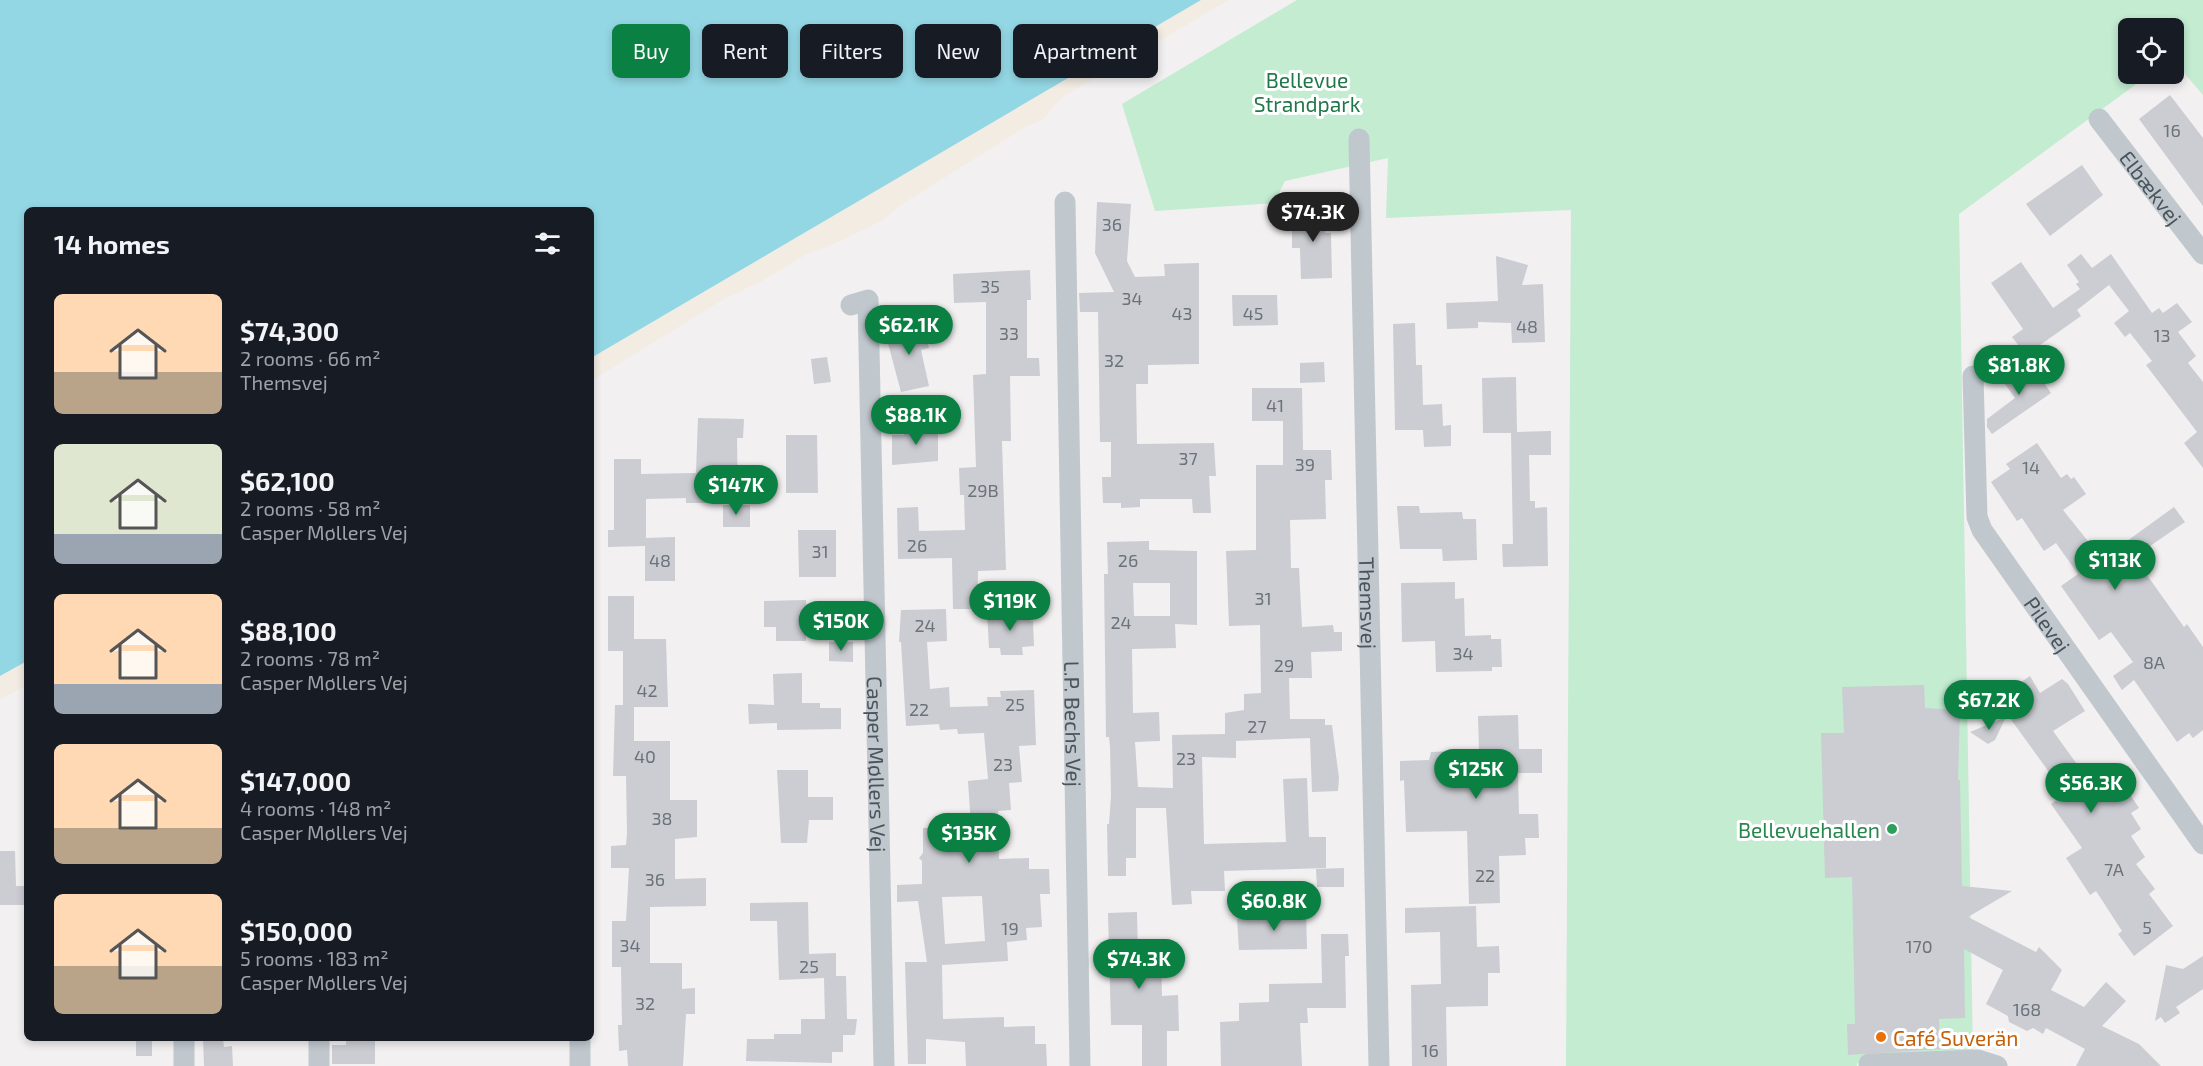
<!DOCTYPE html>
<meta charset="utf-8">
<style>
body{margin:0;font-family:"Exo 2",sans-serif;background:#242831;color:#f1f3f6;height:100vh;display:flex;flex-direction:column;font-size:22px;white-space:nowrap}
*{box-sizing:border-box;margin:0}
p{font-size:20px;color:#9ea1a6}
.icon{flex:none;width:33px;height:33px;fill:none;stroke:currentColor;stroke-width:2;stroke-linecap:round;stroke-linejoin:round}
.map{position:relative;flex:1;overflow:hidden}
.sheet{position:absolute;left:24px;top:207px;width:570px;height:834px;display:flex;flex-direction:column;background:#171b24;border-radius:9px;box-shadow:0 3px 9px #0003}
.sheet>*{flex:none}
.banner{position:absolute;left:612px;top:24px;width:570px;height:54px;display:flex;gap:12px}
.tools{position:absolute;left:2118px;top:18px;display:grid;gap:12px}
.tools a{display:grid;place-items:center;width:66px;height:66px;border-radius:9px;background:#171b24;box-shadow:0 3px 9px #0003;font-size:30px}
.price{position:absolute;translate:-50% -51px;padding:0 14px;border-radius:21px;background:#0b8043;color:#fff;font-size:20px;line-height:39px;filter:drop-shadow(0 2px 3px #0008)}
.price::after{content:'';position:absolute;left:50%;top:36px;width:18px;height:14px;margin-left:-9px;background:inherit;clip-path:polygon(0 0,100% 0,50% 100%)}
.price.active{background:#222;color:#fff}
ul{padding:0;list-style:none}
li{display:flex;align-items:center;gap:18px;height:150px;padding:0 30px}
li span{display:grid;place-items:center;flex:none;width:168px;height:120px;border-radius:9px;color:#555}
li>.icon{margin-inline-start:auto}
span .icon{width:72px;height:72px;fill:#fffc;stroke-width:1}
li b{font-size:26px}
h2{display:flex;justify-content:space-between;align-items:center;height:72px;padding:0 30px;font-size:26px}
.chip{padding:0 21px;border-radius:9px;background:#171b24;box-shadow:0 3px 9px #0003;font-size:21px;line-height:54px}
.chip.active{background:#0b8043;color:#fff}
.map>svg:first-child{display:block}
.green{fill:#c3ecd1}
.sand{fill:#f2ece3}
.water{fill:#94d7e4}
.building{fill:#cbcdd2;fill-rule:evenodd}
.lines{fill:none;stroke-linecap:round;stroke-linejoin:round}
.street{stroke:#c0c8ce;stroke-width:21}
.leisure-dot{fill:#2e9e5b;stroke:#fff;stroke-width:2}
.food-dot{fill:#e8710a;stroke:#fff;stroke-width:2}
.labels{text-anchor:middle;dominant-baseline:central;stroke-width:6;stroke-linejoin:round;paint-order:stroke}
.number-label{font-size:18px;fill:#6a727a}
.park-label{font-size:21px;fill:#207848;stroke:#fff}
.street-label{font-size:21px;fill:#4a545c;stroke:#fff}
.leisure-label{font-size:21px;fill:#27864d;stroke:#fff;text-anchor:end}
.food-label{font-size:21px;fill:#c56008;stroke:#fff;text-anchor:start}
</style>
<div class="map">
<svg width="2203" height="1066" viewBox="0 0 2203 1066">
<rect width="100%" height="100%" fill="#f2f0f1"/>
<polygon class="green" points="1297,0 2203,0 2203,95 2174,61 2174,28 2128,28 2128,74 2150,74 1959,214 1973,1057 1857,1063 1857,1066 1566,1066 1571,210 1386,218 1388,158 1285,181 1274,203 1155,211 1122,104"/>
<g class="sand">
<polygon points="1201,0 1229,0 1061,98 1042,120 1025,127 904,203 883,220 830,246 805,255 762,281 724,299 591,381 591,358"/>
<polygon points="27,661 27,685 0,700 0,676"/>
</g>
<polygon class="water" points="0,0 1201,0 591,358 591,210 27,210 27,661 0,676"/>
<g class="building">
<polygon points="2170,95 2203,138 2203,206 2139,119"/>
<polygon points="2082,165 2103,195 2050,236 2026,204"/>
<polygon points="1097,202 1131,204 1127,261 1135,277 1165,276 1164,264 1199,263 1199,364 1148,365 1148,384 1136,384 1137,444 1214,443 1216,476 1209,476 1211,513 1193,513 1192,499 1140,499 1140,507 1121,508 1121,503 1103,503 1102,477 1111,477 1111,442 1100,442 1098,312 1080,312 1079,293 1114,292 1095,253"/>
<polygon points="1324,205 1325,233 1331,233 1332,278 1301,279 1300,248 1292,248 1292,223 1299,223 1299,206"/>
<polygon points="2081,254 2092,268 2111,254 2152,313 2159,308 2163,313 2177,303 2192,322 2178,332 2196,356 2188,363 2203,382 2203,468 2184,443 2197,432 2146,365 2152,361 2130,333 2125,337 2114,323 2129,311 2109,285 2077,310 2081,316 2026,355 2012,337 2023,329 1991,283 2021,262 2053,308 2080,289 2076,284 2079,282 2067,265"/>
<polygon points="1496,256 1528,265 1522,285 1543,284 1545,342 1512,343 1511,323 1478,322 1478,328 1447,329 1446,303 1498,301"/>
<polygon points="1030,270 1031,300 1027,300 1027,358 1039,358 1040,376 1010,376 1011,441 1002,441 1006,570 978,571 977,609 953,609 952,558 898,559 897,508 918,507 919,531 965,530 964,495 960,495 959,468 976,467 973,375 986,374 986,302 954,303 953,274"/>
<polygon points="1232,295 1277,295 1278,325 1233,326"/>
<polygon points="1415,323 1416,365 1422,365 1423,405 1442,404 1443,426 1451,425 1451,446 1424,447 1423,430 1395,430 1393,324"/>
<polygon points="923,324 929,348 921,350 929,386 901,392 885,332 890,331 892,325 905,328"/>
<polygon points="827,357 831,382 814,384 811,359"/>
<polygon points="2029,361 2051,393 1992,434 1987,427 1987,419 2015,398 2002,380"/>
<polygon points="1324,362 1325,382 1300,383 1300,363"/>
<polygon points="1516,377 1517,432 1551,431 1551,455 1529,455 1530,501 1535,501 1535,508 1547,507 1548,566 1503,567 1502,544 1513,544 1511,433 1483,433 1482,378"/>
<path d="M1252,388H1302L1303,450H1331L1332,480H1325L1326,519L1290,520L1291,568H1299L1302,627L1333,625L1334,632H1342V651L1311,652L1312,678H1289L1290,719H1325V725H1332L1339,778L1338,791L1312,792L1310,738L1236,741V758L1202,757L1204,844L1286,842L1283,779L1307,778L1309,837H1326V868L1224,871L1225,891H1191L1192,904L1172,905L1166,808H1136V858H1126V876H1108L1107,824H1109L1111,796L1110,747L1109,737H1106L1104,574H1108L1107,542L1149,541V550L1197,551V625L1175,624L1176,648L1132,649L1133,713L1159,712L1160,741L1135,742L1138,787L1173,788L1172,735L1225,734V713L1244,710V694L1261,693L1260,625L1229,626L1226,551L1256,550V465H1283V421H1252ZM1133,583H1170V616H1134Z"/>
<polygon points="698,418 744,419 743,438 737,438 738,503 686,503 686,498 646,499 646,538 675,537 675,581 645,581 645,546 608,547 608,530 614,530 614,459 641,459 641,474 696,473"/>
<polygon points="938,426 938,461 892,465 892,435 904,435 903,427"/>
<polygon points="786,435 817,435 818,493 786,493"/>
<polygon points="2037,443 2061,478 2067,474 2071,479 2074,477 2086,494 2063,510 2095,550 2110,540 2116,549 2174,507 2185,522 2134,557 2184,627 2187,624 2203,647 2203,730 2193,738 2189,733 2177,742 2134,680 2122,690 2113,676 2133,662 2111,632 2099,640 2061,586 2078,574 2056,543 2044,551 2022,518 2017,521 1991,482 2010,469 2006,464"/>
<rect x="723" y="505" width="27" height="22"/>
<polygon points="1397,506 1419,506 1420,513 1462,512 1463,519 1476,519 1477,560 1443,561 1442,549 1400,549"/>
<polygon points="798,530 836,530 836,577 799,577"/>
<polygon points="1455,582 1455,599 1464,598 1465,636 1491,635 1491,639 1501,639 1502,667 1492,667 1492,671 1436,672 1435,641 1402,642 1401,583"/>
<polygon points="608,596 634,596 634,639 666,639 668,707 634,707 634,741 670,741 670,800 697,800 697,837 675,839 675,879 706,878 706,906 650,907 650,963 682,963 682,989 695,988 695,1014 686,1014 683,1066 628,1066 627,1050 619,1051 618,1025 622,1025 621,967 612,967 612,921 626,921 629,868 611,868 611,846 626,845 627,833 626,776 613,776 615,705 623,705 623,651 608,651"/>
<polygon points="806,600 806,641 776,641 776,627 764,627 764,601"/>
<path d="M946,609L947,641L927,642L930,689L949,687L950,707L988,706L987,697H1001L1000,691L1034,690L1036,745L1019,746L1022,782L1009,783L1011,810L998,811L999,859L1029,858V869H1049L1050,894H1040L1042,927L1026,928L1027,940L1007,942L1008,961L942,965L943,1019L1004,1017V1027L1035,1026V1044H1046L1047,1066H966L965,1042L926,1039V1064H908L905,962H927L918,901L897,902V885L922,884V861L919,858L923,853V828L971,826L968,781L988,779L984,733L958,734L957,729L940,730L939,724L906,726L901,642H899L901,610ZM982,896L985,941L945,944L942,897Z"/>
<polygon points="1029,611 1030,621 1033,621 1034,646 1022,647 1023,655 1001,655 1000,648 989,648 987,612"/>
<polygon points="829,642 853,642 853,662 829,661"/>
<polygon points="802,673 802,703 820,703 820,708 841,708 841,729 777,730 777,723 749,724 748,704 774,705 773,674"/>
<polygon points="2030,676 2040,693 2062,679 2068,684 2085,711 2053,731 2087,778 2109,763 2139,808 2131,813 2141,829 2131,836 2145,857 2136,864 2155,889 2149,894 2173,926 2134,956 2118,934 2122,931 2096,891 2090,895 2066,858 2082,848 2051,804 2065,794 1996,699"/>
<polygon points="1924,685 1925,708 1960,710 1958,780 1960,780 1962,886 2012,891 1968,917 2036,952 2039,947 2062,970 2051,990 2084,1007 2106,982 2126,1001 2102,1026 2139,1044 2161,1066 2076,1066 2085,1049 2046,1028 2043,1034 2033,1028 2027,1031 2009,1022 2008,1016 1986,1004 2003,970 1964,949 1965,1018 1939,1019 1940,1049 1848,1055 1847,1024 1855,1024 1852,877 1825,878 1821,733 1844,733 1842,687"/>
<polygon points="1518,715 1519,749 1542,749 1542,773 1518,773 1519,814 1538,814 1539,838 1525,838 1526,855 1499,856 1500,903 1469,904 1467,831 1406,832 1404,780 1400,781 1400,761 1429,760 1431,752 1479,750 1478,716"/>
<polygon points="2006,717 1995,740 1988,744 1970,732"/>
<polygon points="777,770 808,770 808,797 833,797 833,820 809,820 807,843 781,843"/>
<polygon points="0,851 15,851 16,886 24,886 24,905 0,905"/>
<polygon points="1344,868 1344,887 1317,887 1316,869"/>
<polygon points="808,902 809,954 836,953 836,976 846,976 847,1019 857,1019 855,1035 843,1035 843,1052 832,1052 832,1063 746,1061 747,1039 774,1039 774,1034 821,1034 801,1034 801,1019 825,1019 824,978 779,980 777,921 750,921 750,903"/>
<polygon points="1476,906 1477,947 1499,946 1500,973 1488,973 1488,1006 1446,1007 1447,1066 1412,1066 1411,985 1441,984 1440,932 1405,933 1405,908"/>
<polygon points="1306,909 1307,949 1239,950 1237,919 1273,919 1273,910"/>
<polygon points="1137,912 1138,957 1161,956 1162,996 1178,995 1179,1031 1167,1031 1167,1066 1142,1066 1142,1025 1111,1025 1108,913"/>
<polygon points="1321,934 1348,934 1349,956 1345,956 1346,1008 1307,1008 1308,1023 1300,1023 1302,1066 1221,1066 1220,1022 1239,1021 1239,1003 1269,1002 1269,984 1322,983"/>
<polygon points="2203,956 2203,989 2176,1007 2180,1013 2165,1023 2161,1017 2155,1021 2166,965 2183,969"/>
<rect x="136" y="1038" width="16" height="18"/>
<polygon points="203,1038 223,1038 224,1047 232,1046 233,1066 204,1066"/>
<polygon points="346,1038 375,1038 375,1064 332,1064 332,1045 346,1045"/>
</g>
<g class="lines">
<g class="street">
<path id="s1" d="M2099,119L2203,254"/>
<path id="s2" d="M1359,139L1379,1066"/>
<path id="s3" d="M1065,202L1080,1066"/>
<path id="s4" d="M851,305L868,300L884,1066"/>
<path id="s5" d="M1973,376L1977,517L1982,530L2203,844"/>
<polyline points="184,1038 184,1066"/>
<polyline points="319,1038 319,1066"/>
<polyline points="580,1038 580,1066"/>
<polyline points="1869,1064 1978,1060 1997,1066"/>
</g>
</g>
<circle class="leisure-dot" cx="1892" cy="829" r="6"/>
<circle class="food-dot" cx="1881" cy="1037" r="6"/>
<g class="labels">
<g class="number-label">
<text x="2172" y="130">16</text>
<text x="1112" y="224">36</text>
<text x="990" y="286">35</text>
<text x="1132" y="298">34</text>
<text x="1182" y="313">43</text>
<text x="1253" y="313">45</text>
<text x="1527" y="326">48</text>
<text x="1009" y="333">33</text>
<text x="2162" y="335">13</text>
<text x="1114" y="360">32</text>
<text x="1275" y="405">41</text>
<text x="1188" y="458">37</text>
<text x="1305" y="464">39</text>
<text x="2031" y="467">14</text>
<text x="983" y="490">29B</text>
<text x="917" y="545">26</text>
<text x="820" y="551">31</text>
<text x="660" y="560">48</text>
<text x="1128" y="560">26</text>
<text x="1263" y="598">31</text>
<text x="1121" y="622">24</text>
<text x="925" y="625">24</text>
<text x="1463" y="653">34</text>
<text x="2154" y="662">8A</text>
<text x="1284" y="665">29</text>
<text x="647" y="690">42</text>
<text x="1015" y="704">25</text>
<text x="919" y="709">22</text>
<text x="1257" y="726">27</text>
<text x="645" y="756">40</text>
<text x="1186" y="758">23</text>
<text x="1003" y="764">23</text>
<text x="662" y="818">38</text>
<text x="2114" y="869">7A</text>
<text x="1485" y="875">22</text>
<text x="655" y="879">36</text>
<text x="2147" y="927">5</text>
<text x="1010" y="928">19</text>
<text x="630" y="945">34</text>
<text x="1919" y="946">170</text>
<text x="809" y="966">25</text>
<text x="645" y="1003">32</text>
<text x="2027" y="1009">168</text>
<text x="1430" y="1050">16</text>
</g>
<g class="park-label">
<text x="1307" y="79">Bellevue<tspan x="1307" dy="24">Strandpark</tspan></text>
</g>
<g class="street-label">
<text stroke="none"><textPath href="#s1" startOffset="86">Elbækvej</textPath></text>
<text stroke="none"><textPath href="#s2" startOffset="464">Themsvej</textPath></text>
<text stroke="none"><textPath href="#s5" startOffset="270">Pilevej</textPath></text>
<text stroke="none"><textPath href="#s3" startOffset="522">L.P. Bechs Vej</textPath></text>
<text stroke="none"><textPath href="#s4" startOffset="482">Casper Møllers Vej</textPath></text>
</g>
<g class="leisure-label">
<text x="1880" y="829">Bellevuehallen</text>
</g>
<g class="food-label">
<text x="1893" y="1037">Café Suverän</text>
</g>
</g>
</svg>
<div class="tools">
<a><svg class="icon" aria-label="locate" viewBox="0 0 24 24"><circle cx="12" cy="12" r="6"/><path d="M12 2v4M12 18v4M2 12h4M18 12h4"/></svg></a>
</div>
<b class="price active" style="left:1313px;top:243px">$74.3K</b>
<b class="price" style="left:909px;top:356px">$62.1K</b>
<b class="price" style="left:2019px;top:396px">$81.8K</b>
<b class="price" style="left:916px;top:446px">$88.1K</b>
<b class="price" style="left:736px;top:516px">$147K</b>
<b class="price" style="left:2115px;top:591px">$113K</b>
<b class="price" style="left:1010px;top:632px">$119K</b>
<b class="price" style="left:841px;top:652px">$150K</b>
<b class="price" style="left:1989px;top:731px">$67.2K</b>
<b class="price" style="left:1476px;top:800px">$125K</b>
<b class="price" style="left:2091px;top:814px">$56.3K</b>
<b class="price" style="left:969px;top:864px">$135K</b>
<b class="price" style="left:1274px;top:932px">$60.8K</b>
<b class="price" style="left:1139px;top:990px">$74.3K</b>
<div class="banner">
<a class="chip active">Buy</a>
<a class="chip">Rent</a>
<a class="chip">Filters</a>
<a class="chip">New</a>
<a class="chip">Apartment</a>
</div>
<section class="sheet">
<h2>14 homes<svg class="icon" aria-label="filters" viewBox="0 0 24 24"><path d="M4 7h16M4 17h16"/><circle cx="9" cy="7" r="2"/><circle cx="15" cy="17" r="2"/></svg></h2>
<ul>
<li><span style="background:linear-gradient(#ffd9b3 65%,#b9a48a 0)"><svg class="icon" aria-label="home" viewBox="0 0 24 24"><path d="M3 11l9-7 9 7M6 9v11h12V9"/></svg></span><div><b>$74,300</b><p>2 rooms · 66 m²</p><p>Themsvej</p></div></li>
<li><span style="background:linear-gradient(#dfe7d0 75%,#9aa5b1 0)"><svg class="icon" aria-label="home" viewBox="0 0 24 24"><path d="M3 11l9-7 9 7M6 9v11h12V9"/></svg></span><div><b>$62,100</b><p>2 rooms · 58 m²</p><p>Casper Møllers Vej</p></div></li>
<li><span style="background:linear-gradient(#ffd9b3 75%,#9aa5b1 0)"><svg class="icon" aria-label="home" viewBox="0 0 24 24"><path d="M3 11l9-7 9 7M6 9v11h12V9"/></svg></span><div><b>$88,100</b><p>2 rooms · 78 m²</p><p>Casper Møllers Vej</p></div></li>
<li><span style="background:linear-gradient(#ffd9b3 70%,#b9a48a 0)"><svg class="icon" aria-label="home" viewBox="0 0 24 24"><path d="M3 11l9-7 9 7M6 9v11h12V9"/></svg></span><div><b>$147,000</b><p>4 rooms · 148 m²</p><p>Casper Møllers Vej</p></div></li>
<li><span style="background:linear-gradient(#ffd9b3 60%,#b9a48a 0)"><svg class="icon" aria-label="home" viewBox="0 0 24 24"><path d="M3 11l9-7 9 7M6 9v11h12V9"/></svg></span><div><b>$150,000</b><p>5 rooms · 183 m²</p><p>Casper Møllers Vej</p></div></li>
</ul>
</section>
</div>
